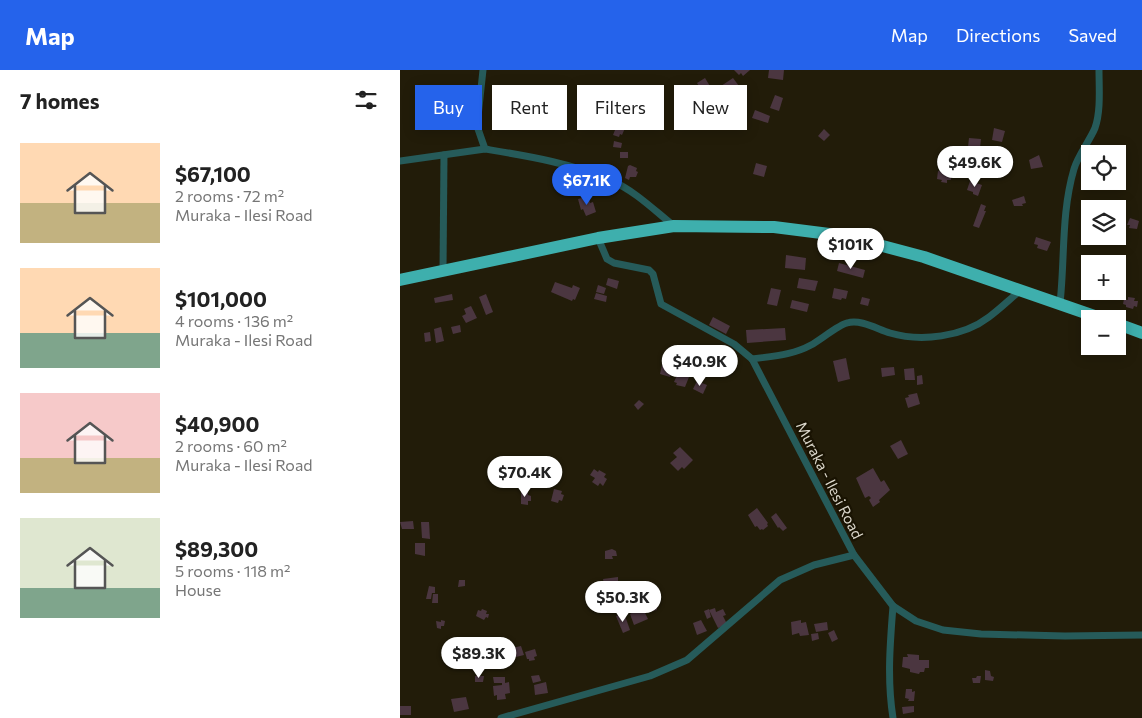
<!DOCTYPE html>
<meta charset="utf-8">
<style>
body{margin:0;font-family:Commissioner,sans-serif;background:#f2f2f2;color:#222;height:100vh;display:flex;flex-direction:column;font-size:19px;white-space:nowrap}
*{box-sizing:border-box;margin:0}
p{font-size:16px;color:#767676}
.icon{flex:none;width:28px;height:28px;fill:none;stroke:currentColor;stroke-width:2;stroke-linecap:round;stroke-linejoin:round}
.map{position:relative;flex:1;overflow:hidden}
.sheet{display:flex;flex-direction:column;background:#fff;width:400px}
.sheet>*{flex:none}
.hud{position:absolute;left:15px;top:15px;width:475px;height:45px;display:flex;gap:10px}
.tools{position:absolute;left:681px;top:75px;display:grid;gap:10px}
.tools a{display:grid;place-items:center;width:45px;height:45px;border-radius:0px;background:#fff;box-shadow:0 2px 12px #0003;font-size:25px}
.price{position:absolute;translate:-50% -42px;padding:0 11px;border-radius:18px;background:#fff;color:#222;font-size:16px;line-height:32px;filter:drop-shadow(0 1px 2px #0008)}
.price::after{content:'';position:absolute;left:50%;top:30px;width:15px;height:11px;margin-left:-8px;background:inherit;clip-path:polygon(0 0,100% 0,50% 100%)}
.price.selected{background:#2563eb;color:#fff}
ul{padding:0;list-style:none}
li{display:flex;align-items:center;gap:15px;height:125px;padding:0 20px}
li span{display:grid;place-items:center;flex:none;width:140px;height:100px;border-radius:0px;color:#555}
li>.icon{margin-inline-start:auto}
span .icon{width:60px;height:60px;fill:#fffc;stroke-width:1}
li b{font-size:21px}
h2{display:flex;justify-content:space-between;align-items:center;height:60px;padding:0 20px;font-size:21px}
.pill{padding:0 18px;border-radius:0px;background:#fff;box-shadow:0 2px 12px #0003;font-size:18px;line-height:45px}
.pill.selected{background:#2563eb;color:#fff}
header{display:flex;align-items:center;gap:30px;box-sizing:border-box;height:70px;padding:0 25px;background:#2563eb;color:#fff}
header strong{font-size:24px}
nav{display:flex;gap:28px;margin-inline-start:auto;font-size:18px}
main{display:flex;flex:1;min-height:0}
.map>svg:first-child{display:block}
.building{fill:#4b3640}
.lines{fill:none;stroke-linecap:round;stroke-linejoin:round}
.street{stroke:#265b5a;stroke-width:7}
.highway{stroke:#3eafad;stroke-width:12}
.labels{text-anchor:middle;dominant-baseline:central;stroke-width:4.5;stroke-linejoin:round;paint-order:stroke}
.street-label{font-size:15px;fill:#dcd8cc;stroke:#191302}
</style>
<header>
<strong>Map</strong>
<nav><a>Map</a><a>Directions</a><a>Saved</a></nav>
</header>
<main>
<section class="sheet">
<h2>7 homes<svg class="icon" aria-label="filters" viewBox="0 0 24 24"><path d="M4 7h16M4 17h16"/><circle cx="9" cy="7" r="2"/><circle cx="15" cy="17" r="2"/></svg></h2>
<ul>
<li><span style="background:linear-gradient(#ffd9b3 60%,#c2b280 0)"><svg class="icon" aria-label="home" viewBox="0 0 24 24"><path d="M3 11l9-7 9 7M6 9v11h12V9"/></svg></span><div><b>$67,100</b><p>2 rooms · 72 m²</p><p>Muraka - Ilesi Road</p></div></li>
<li><span style="background:linear-gradient(#ffd9b3 65%,#7fa58c 0)"><svg class="icon" aria-label="home" viewBox="0 0 24 24"><path d="M3 11l9-7 9 7M6 9v11h12V9"/></svg></span><div><b>$101,000</b><p>4 rooms · 136 m²</p><p>Muraka - Ilesi Road</p></div></li>
<li><span style="background:linear-gradient(#f6c9c9 65%,#c2b280 0)"><svg class="icon" aria-label="home" viewBox="0 0 24 24"><path d="M3 11l9-7 9 7M6 9v11h12V9"/></svg></span><div><b>$40,900</b><p>2 rooms · 60 m²</p><p>Muraka - Ilesi Road</p></div></li>
<li><span style="background:linear-gradient(#dfe7d0 70%,#7fa58c 0)"><svg class="icon" aria-label="home" viewBox="0 0 24 24"><path d="M3 11l9-7 9 7M6 9v11h12V9"/></svg></span><div><b>$89,300</b><p>5 rooms · 118 m²</p><p>House</p></div></li>
</ul>
</section>
<div class="map">
<svg width="742" height="648" viewBox="0 0 742 648">
<rect width="100%" height="100%" fill="#221c09"/>
<g class="building">
<polygon points="334,0 350,0 343,6 341,3 339,5"/>
<polygon points="369,0 384,0 383,10 368,8"/>
<polygon points="305,8 313,21 305,26 297,13"/>
<polygon points="333,8 339,16 335,19 337,21 329,27 321,16"/>
<polygon points="375,25 383,28 379,41 370,38"/>
<polygon points="290,26 291,28 295,26 300,35 293,39 292,36 289,37 285,30"/>
<polygon points="355,40 370,46 368,53 352,48"/>
<polygon points="203,45 214,48 212,53 209,52 207,56 203,55 204,51 201,50"/>
<polygon points="217,55 225,58 222,65 220,64 219,67 213,65"/>
<polygon points="594,58 605,61 602,72 592,70"/>
<polygon points="424,59 430,65 424,71 418,66"/>
<polygon points="569,68 581,69 580,78 578,78 577,81 572,81 572,77 568,77"/>
<polygon points="214,71 222,73 221,78 213,77"/>
<rect x="220" y="82" width="8" height="6"/>
<polygon points="639,85 643,97 631,99 629,90"/>
<polygon points="356,93 367,96 364,107 353,104"/>
<polygon points="230,95 237,98 236,101 238,102 236,107 230,107 229,110 225,108 228,96"/>
<polygon points="538,101 551,102 551,110 547,110 547,113 541,112 542,110 537,109"/>
<polygon points="570,111 582,115 578,126 573,124 573,122 567,120"/>
<polygon points="188,126 190,133 193,132 196,142 186,146 183,139 181,140 178,129"/>
<polygon points="624,126 626,133 622,134 623,136 614,136 612,130"/>
<polygon points="710,133 721,137 718,146 718,139 708,139"/>
<polygon points="581,134 586,136 584,141 586,141 579,158 573,156"/>
<polygon points="730,148 739,151 737,159 729,158 730,155 727,155"/>
<polygon points="636,167 651,172 647,181 637,178 638,175 634,174"/>
<polygon points="386,185 406,188 405,200 385,198"/>
<polygon points="439,193 465,200 463,208 437,201"/>
<polygon points="208,208 219,211 217,219 206,215"/>
<polygon points="399,208 418,211 415,221 397,218"/>
<polygon points="155,212 172,218 173,215 180,218 175,230 173,229 172,231 151,222"/>
<polygon points="198,215 206,218 204,224 196,222"/>
<polygon points="371,218 381,220 377,236 367,234"/>
<polygon points="434,218 448,221 446,229 442,228 441,230 432,228"/>
<polygon points="196,223 207,226 206,232 194,229"/>
<polygon points="52,224 53,230 35,233 34,228"/>
<polygon points="86,224 93,242 86,245 79,227"/>
<polygon points="462,227 470,229 468,236 460,234"/>
<polygon points="728,227 735,228 734,231 738,231 737,237 734,236 733,239 726,237 726,235 723,234 724,229 728,230"/>
<polygon points="392,230 409,234 407,242 390,238"/>
<polygon points="71,236 77,248 66,253 62,246 66,244 64,239"/>
<polygon points="313,247 330,256 326,264 309,255"/>
<polygon points="60,255 61,262 53,264 51,257"/>
<polygon points="41,257 44,271 36,273 34,259"/>
<polygon points="385,258 386,270 347,273 346,260"/>
<polygon points="30,262 31,271 25,272 24,263"/>
<polygon points="446,288 450,309 438,312 433,291"/>
<polygon points="262,295 273,298 270,307 260,304"/>
<polygon points="494,297 495,305 482,307 481,298"/>
<polygon points="514,298 515,310 505,310 504,299"/>
<polygon points="278,303 289,307 285,317 276,315 277,313 274,312"/>
<polygon points="522,305 523,314 517,315 517,306"/>
<polygon points="297,311 307,315 303,324 293,319"/>
<polygon points="517,323 520,334 508,338 505,328 509,327 508,325"/>
<polygon points="239,330 244,334 238,340 234,335"/>
<polygon points="501,370 508,384 498,389 490,376"/>
<polygon points="280,377 293,390 284,399 282,397 278,401 270,393 277,387 273,383"/>
<polygon points="473,398 481,412 484,410 490,420 479,430 480,432 473,437 469,430 471,428 469,426 465,428 456,408"/>
<polygon points="194,399 198,402 199,400 206,404 204,407 207,409 203,416 200,413 198,416 192,412 195,408 190,405"/>
<polygon points="154,419 162,421 161,424 164,425 162,431 159,430 158,433 151,431"/>
<polygon points="121,421 128,421 128,425 131,426 131,431 128,431 128,435 121,434"/>
<polygon points="357,438 368,453 367,454 368,456 363,460 362,459 360,460 357,456 355,457 348,445"/>
<polygon points="376,443 387,458 383,461 379,457 378,458 371,447"/>
<polygon points="13,451 14,459 2,459 0,452"/>
<polygon points="21,452 29,452 30,469 22,468"/>
<polygon points="15,473 25,473 25,486 15,484"/>
<polygon points="212,479 216,481 217,486 212,486 213,489 205,489 205,481"/>
<polygon points="218,507 218,512 221,512 221,515 219,517 221,524 207,528 207,523 202,523 201,515 204,514 203,509"/>
<polygon points="59,510 65,510 65,516 58,517"/>
<polygon points="29,516 35,517 35,523 32,523 31,529 26,529"/>
<polygon points="33,524 38,524 38,533 32,533"/>
<polygon points="256,534 257,540 248,542 246,536"/>
<polygon points="242,537 248,549 234,555 230,544"/>
<polygon points="315,538 316,542 323,539 326,545 323,546 327,554 318,558 309,540"/>
<polygon points="82,539 87,541 86,544 89,544 88,548 86,547 84,550 76,546 78,540 81,541"/>
<polygon points="309,539 311,547 307,549 304,541"/>
<polygon points="224,543 230,560 223,563 216,546"/>
<polygon points="41,550 45,551 44,556 41,556 41,559 37,558 36,551 41,552"/>
<polygon points="301,550 307,561 297,565 293,553"/>
<polygon points="401,550 401,553 406,552 409,565 400,566 399,563 392,565 391,552"/>
<polygon points="427,552 428,560 416,562 414,554"/>
<polygon points="434,560 438,569 432,572 428,563"/>
<polygon points="418,563 419,569 412,571 411,564"/>
<polygon points="121,576 124,585 116,587 112,578"/>
<polygon points="135,579 137,586 134,587 135,590 129,591 129,589 127,589 125,582"/>
<polygon points="507,584 519,585 519,590 529,590 529,598 525,598 524,602 520,602 519,604 510,602 510,599 502,597 503,587 508,587"/>
<polygon points="585,600 590,601 591,606 594,607 593,611 585,610"/>
<polygon points="139,605 141,611 133,613 131,606"/>
<polygon points="75,606 84,606 83,612 75,612"/>
<polygon points="577,606 581,606 580,613 573,613 572,608 576,608"/>
<polygon points="93,607 105,607 105,613 109,612 110,623 105,624 106,629 97,630 97,625 94,626 93,616 102,615 102,613 94,613"/>
<polygon points="146,612 148,623 135,625 134,615"/>
<polygon points="506,619 512,619 512,622 515,621 514,631 508,631 509,629 505,628"/>
<polygon points="66,627 69,639 54,642 51,629"/>
<rect x="0" y="636" width="11" height="9"/>
<polygon points="514,636 514,642 503,644 502,637"/>
</g>
<g class="lines">
<g class="street">
<path d="M83,0L77,56L85,79C127,86 172,93 212,111C235,121 254,140 274,156"/>
<polyline points="0,91 85,79"/>
<polyline points="198,168 207,189 214,193 249,200 253,204 261,234 334,274 352,289 454,485 493,536 516,551 543,560 581,564 665,566 742,565"/>
<polyline points="43,201 44,85"/>
<path d="M660,233C665,189 661,143 674,99C678,85 689,72 695,58C701,41 699,18 699,0"/>
<path d="M352,289C373,286 393,285 411,275C420,270 440,254 447,253C461,249 477,259 490,263C521,272 563,267 589,247C600,239 610,229 621,220"/>
<polyline points="101,648 250,606 287,590 380,510 414,495 454,485"/>
<path d="M493,648C487,610 490,574 493,536"/>
</g>
<g class="highway">
<polyline points="0,210 198,168 274,156 374,157 445,166 524,187 703,249"/>
<polyline points="718,254 742,263"/>
</g>
</g>
<g class="labels">
<g class="street-label">
<text transform="translate(430 410) rotate(63)">Muraka - Ilesi Road</text>
</g>
</g>
</svg>
<div class="tools">
<a><svg class="icon" aria-label="locate" viewBox="0 0 24 24"><circle cx="12" cy="12" r="6"/><path d="M12 2v4M12 18v4M2 12h4M18 12h4"/></svg></a>
<a><svg class="icon" aria-label="layers" viewBox="0 0 24 24"><path d="M12 4l9 5-9 5-9-5zM3 14l9 5 9-5"/></svg></a>
<a>+</a>
<a>−</a>
</div>
<b class="price" style="left:575px;top:118px">$49.6K</b>
<b class="price selected" style="left:187px;top:136px">$67.1K</b>
<b class="price" style="left:451px;top:200px">$101K</b>
<b class="price" style="left:300px;top:317px">$40.9K</b>
<b class="price" style="left:125px;top:428px">$70.4K</b>
<b class="price" style="left:223px;top:553px">$50.3K</b>
<b class="price" style="left:79px;top:609px">$89.3K</b>
<div class="hud">
<a class="pill selected">Buy</a>
<a class="pill">Rent</a>
<a class="pill">Filters</a>
<a class="pill">New</a>
</div>
</div>
</main>
